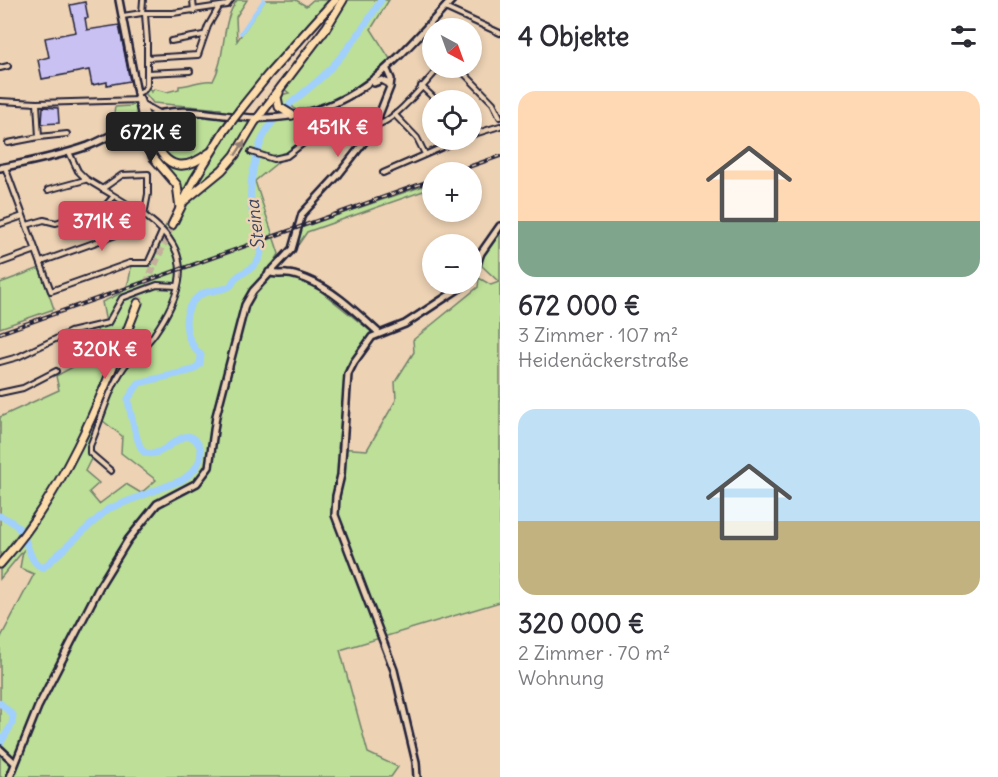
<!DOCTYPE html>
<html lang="de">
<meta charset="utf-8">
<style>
body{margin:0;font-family:Delius,sans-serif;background:#f2f2f3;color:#2b2b33;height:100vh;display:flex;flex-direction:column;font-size:22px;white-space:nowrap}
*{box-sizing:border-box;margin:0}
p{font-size:20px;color:#7c7c81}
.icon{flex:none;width:33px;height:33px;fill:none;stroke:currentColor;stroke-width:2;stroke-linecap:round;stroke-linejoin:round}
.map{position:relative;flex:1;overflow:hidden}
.details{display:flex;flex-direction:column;background:#fff;width:498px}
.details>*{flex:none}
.needle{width:39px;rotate:139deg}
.fabs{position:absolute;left:422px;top:18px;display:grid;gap:12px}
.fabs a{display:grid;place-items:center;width:60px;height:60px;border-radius:50%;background:#fff;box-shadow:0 3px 9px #0003;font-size:30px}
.price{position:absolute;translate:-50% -51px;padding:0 14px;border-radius:6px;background:#d1495b;color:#fff;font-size:20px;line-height:39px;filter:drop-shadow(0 2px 3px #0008)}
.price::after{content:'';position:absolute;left:50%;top:36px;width:18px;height:14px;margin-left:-9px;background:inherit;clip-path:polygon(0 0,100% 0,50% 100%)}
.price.active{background:#222;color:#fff}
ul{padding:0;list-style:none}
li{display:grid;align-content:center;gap:12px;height:318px;padding:0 18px}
li span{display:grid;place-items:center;height:186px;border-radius:18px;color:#555}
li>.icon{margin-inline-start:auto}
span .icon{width:108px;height:108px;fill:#fffc;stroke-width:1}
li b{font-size:26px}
h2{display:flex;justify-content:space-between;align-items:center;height:72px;padding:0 18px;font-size:26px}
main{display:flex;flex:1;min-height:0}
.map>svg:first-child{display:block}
.green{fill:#bddf98;stroke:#70806a;stroke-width:1.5;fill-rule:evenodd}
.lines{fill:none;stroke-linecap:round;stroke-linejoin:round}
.canal{stroke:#a1d0fd;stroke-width:4}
.river{stroke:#a1d0fd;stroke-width:7}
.building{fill:#cac1f3;stroke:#22223b;stroke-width:1.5}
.highway-tunnel{stroke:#c4af9c;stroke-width:7;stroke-dasharray:7 3.5;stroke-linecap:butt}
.street-casing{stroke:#22223b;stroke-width:8}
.secondary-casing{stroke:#22223b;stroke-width:10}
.highway-casing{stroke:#22223b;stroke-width:11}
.street{stroke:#edd2b4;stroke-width:4}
.secondary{stroke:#edd2b4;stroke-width:5}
.highway{stroke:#fddcac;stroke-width:7}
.rail-casing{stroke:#22223b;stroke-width:4}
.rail{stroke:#edd2b4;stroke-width:1.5;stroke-dasharray:4.5;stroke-linecap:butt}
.highway-bridge-casing{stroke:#22223b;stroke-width:11;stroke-linecap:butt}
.highway-bridge{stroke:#fddcac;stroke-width:7}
.oneway{fill:#907f74}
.labels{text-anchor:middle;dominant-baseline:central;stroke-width:5;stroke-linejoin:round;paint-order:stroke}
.water-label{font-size:18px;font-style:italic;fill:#3b4562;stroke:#edd2b4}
</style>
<main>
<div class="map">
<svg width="500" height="777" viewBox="0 0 500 777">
<rect width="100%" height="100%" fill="#edd2b4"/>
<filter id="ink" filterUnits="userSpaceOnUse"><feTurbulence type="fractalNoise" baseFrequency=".0167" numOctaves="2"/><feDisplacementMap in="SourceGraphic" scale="12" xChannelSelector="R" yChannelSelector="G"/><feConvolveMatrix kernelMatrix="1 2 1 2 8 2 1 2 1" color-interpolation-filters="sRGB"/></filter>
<g filter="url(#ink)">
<g class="green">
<path d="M237,0H247L236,17L237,41L265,0H296L306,6L313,0H332L232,113L221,111V109L153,103L145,93L150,89L151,92L154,89L167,92L179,89V86C191,86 200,79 213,81C227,55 220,24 237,0Z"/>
<path d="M346,0H389L371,29L392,62C365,85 332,106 296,110L291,105L286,109C281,106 279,101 281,95L289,93L284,89L285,87L335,20Z"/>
<polygon points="134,103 137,106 137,117 111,132 115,107 130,106"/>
<path d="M318,113L323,115L326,123L255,181L279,254L272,266L318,289L373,333L346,368L338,448L367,450L396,400L395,382L414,352L413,340L478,287L479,278L491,285L499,282L482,266L484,253L500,230V602L340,650L368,753L398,767L391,777H0V639L34,574L20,568L23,551L0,579V569C69,494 104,397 142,304L136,302L111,362L108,361L104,371L107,372L80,435L52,488L0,558V417L59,390L56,376L73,367L68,355L99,344L97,328L106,323L102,302C125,292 129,291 131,266H143L152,261L166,225L173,229L189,201L207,183L258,123L281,121ZM103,421L122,436L121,453L156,480L141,493L126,484L99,504L89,492L99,483L85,471L93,455L91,447Z"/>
<path d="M180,114L183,124L187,114L227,119C210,142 211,157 179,163L162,153L150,122L155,118Z"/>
<polygon points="237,121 251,122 233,153 195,189 213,155"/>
<polygon points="153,145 165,162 200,163 181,197 177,180 155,157"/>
<polygon points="432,183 432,188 307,232 298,245 302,227"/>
<polygon points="40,268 54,309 0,328 0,283"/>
</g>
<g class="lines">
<polyline class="canal" points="241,33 264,0"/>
<g class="river">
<path d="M0,516C35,528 21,558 43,568L108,509L182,480C189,475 197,469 200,459C201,453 202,447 197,442C183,422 164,462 144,452C138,449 129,407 128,399L139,383L193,370L200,364L201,355C184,340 179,310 200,295C208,289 222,292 230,286C233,284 233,281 235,279C242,272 252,270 257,262C269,246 253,222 251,205C249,183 253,163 261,142C273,111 300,98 323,76C346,53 364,28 381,0"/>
<polyline points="0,703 13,715 12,724 0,744"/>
</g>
</g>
<g class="building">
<polygon points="85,2 88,18 85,18 87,30 119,25 130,81 107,85 107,82 92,85 89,70 42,79 38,60 49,57 45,38 76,32 70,5"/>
<polygon points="43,107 58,108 59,123 42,124"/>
</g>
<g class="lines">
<polyline class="highway-tunnel" points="138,303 172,225"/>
<defs>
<g id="street">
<polyline points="193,0 194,11"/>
<polyline points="445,8 500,33"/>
<polyline points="142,13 143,0"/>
<polyline points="123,16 142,13 173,13 227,5 231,0"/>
<polyline points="171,41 203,35"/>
<polyline points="147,58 198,55 208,26 219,7"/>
<polyline points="0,68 8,66"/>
<polyline points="459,68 493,103 500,117"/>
<polyline points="147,73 190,71"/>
<polyline points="421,86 436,100"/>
<polyline points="138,93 144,90 147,85 147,41 145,14"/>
<polyline points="0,101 37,103 140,100"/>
<polyline points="322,108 331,122"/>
<polyline points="394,114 417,138 425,154"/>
<path d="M375,125C393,124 427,81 439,68"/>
<polyline points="471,135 500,126"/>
<polyline points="39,137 67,134"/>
<polyline points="8,143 39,137 37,103"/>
<path d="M69,152L78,171L86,179C154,221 216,244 155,333C147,346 133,354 124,367C108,390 101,421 90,446V453L111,471"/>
<polyline points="251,152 273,159 287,156 343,112"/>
<polyline points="5,167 51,291 130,263 148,263 162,232"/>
<polyline points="383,173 459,140"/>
<polyline points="102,189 122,175 148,174 148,194 144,215"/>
<polyline points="48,190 85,180"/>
<polyline points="0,224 23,216"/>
<polyline points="27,225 44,220 56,223 105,206 113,197"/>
<polyline points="41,262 127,231 138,212"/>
<polyline points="0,263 36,250"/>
<polyline points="0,362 18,357 70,332 108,323 122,298 157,285 177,286"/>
<polyline points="0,393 23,388 56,371"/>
</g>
<g id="secondary">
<polyline points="119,0 142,119"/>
<polyline points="374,83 382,80 389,84"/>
<polyline points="140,99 147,117"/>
<polyline points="143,105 159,114"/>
<path d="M0,168C29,162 60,156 88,146C114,136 136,118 163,113C195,107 226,118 258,118C354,119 393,62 452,0"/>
<path d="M269,272C277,276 280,273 287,274C293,274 301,277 306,279C334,290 357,313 379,333"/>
<polyline points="471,279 481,253 500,226"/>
<polyline points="0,749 15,763"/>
<polyline points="10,777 38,707 101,584 128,540 157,504 197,483 209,467 216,416 245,305 253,291 292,249 302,214 339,174 365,141 375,125 390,87 391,79 387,70"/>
<polyline points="417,777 416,762 394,670 335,515 336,496 341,475 348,374 354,362 372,337 405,324 466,284"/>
</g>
<g id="highway">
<polyline points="323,33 343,0"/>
<polyline points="279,93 277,97 279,107 292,115"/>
<polyline points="240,110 268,75 335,0"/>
<path d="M147,117C156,152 170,183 209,153"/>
<polyline points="142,119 153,157 177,185 180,208"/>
<polyline points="122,129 136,130 146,134"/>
<polyline points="184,201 222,170 235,155 254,123 325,29"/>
<polyline points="172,225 194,180 225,130"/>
<path d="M0,564C68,488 102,395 138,303"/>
</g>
</defs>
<use href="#street" class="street-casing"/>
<use href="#secondary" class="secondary-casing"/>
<use href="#highway" class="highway-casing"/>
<use href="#street" class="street"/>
<use href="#secondary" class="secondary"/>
<use href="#highway" class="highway"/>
<defs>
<g id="rail">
<polyline points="454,172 500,156"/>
<polyline points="0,333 432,180"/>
</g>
</defs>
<use href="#rail" class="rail-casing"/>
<use href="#rail" class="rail"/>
<defs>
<polyline id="highway-bridge" points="225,130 240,110"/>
</defs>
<use href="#highway-bridge" class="highway-bridge-casing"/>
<use href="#highway-bridge" class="highway-bridge"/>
</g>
<defs><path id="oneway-solid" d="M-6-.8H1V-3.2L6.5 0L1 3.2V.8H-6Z" transform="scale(1.5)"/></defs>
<use class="oneway" href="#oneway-solid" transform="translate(240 148) rotate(-57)"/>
</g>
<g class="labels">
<g class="water-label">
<text transform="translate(255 225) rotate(-97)">Steina</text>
</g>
</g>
</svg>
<div class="fabs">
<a><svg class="needle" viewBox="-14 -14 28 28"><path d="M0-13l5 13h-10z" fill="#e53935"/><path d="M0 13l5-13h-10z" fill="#7c7c81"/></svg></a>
<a><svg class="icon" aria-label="locate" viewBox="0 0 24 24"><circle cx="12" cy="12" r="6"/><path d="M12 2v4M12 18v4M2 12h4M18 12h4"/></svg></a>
<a>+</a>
<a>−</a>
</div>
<b class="price" style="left:338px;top:158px">451K €</b>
<b class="price active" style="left:151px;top:163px">672K €</b>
<b class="price" style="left:102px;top:252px">371K €</b>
<b class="price" style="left:105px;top:380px">320K €</b>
</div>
<section class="details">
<h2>4 Objekte<svg class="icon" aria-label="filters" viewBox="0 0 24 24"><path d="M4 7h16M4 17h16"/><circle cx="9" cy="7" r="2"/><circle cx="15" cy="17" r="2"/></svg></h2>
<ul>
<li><span style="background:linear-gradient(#ffd9b3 70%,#7fa58c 0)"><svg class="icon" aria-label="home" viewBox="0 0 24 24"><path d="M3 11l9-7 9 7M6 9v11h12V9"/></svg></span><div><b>672 000 €</b><p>3 Zimmer · 107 m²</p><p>Heidenäckerstraße</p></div></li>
<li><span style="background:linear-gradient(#bfe0f5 60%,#c2b280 0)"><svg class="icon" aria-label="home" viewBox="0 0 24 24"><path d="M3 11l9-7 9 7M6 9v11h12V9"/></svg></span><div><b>320 000 €</b><p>2 Zimmer · 70 m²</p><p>Wohnung</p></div></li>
</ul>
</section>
</main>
